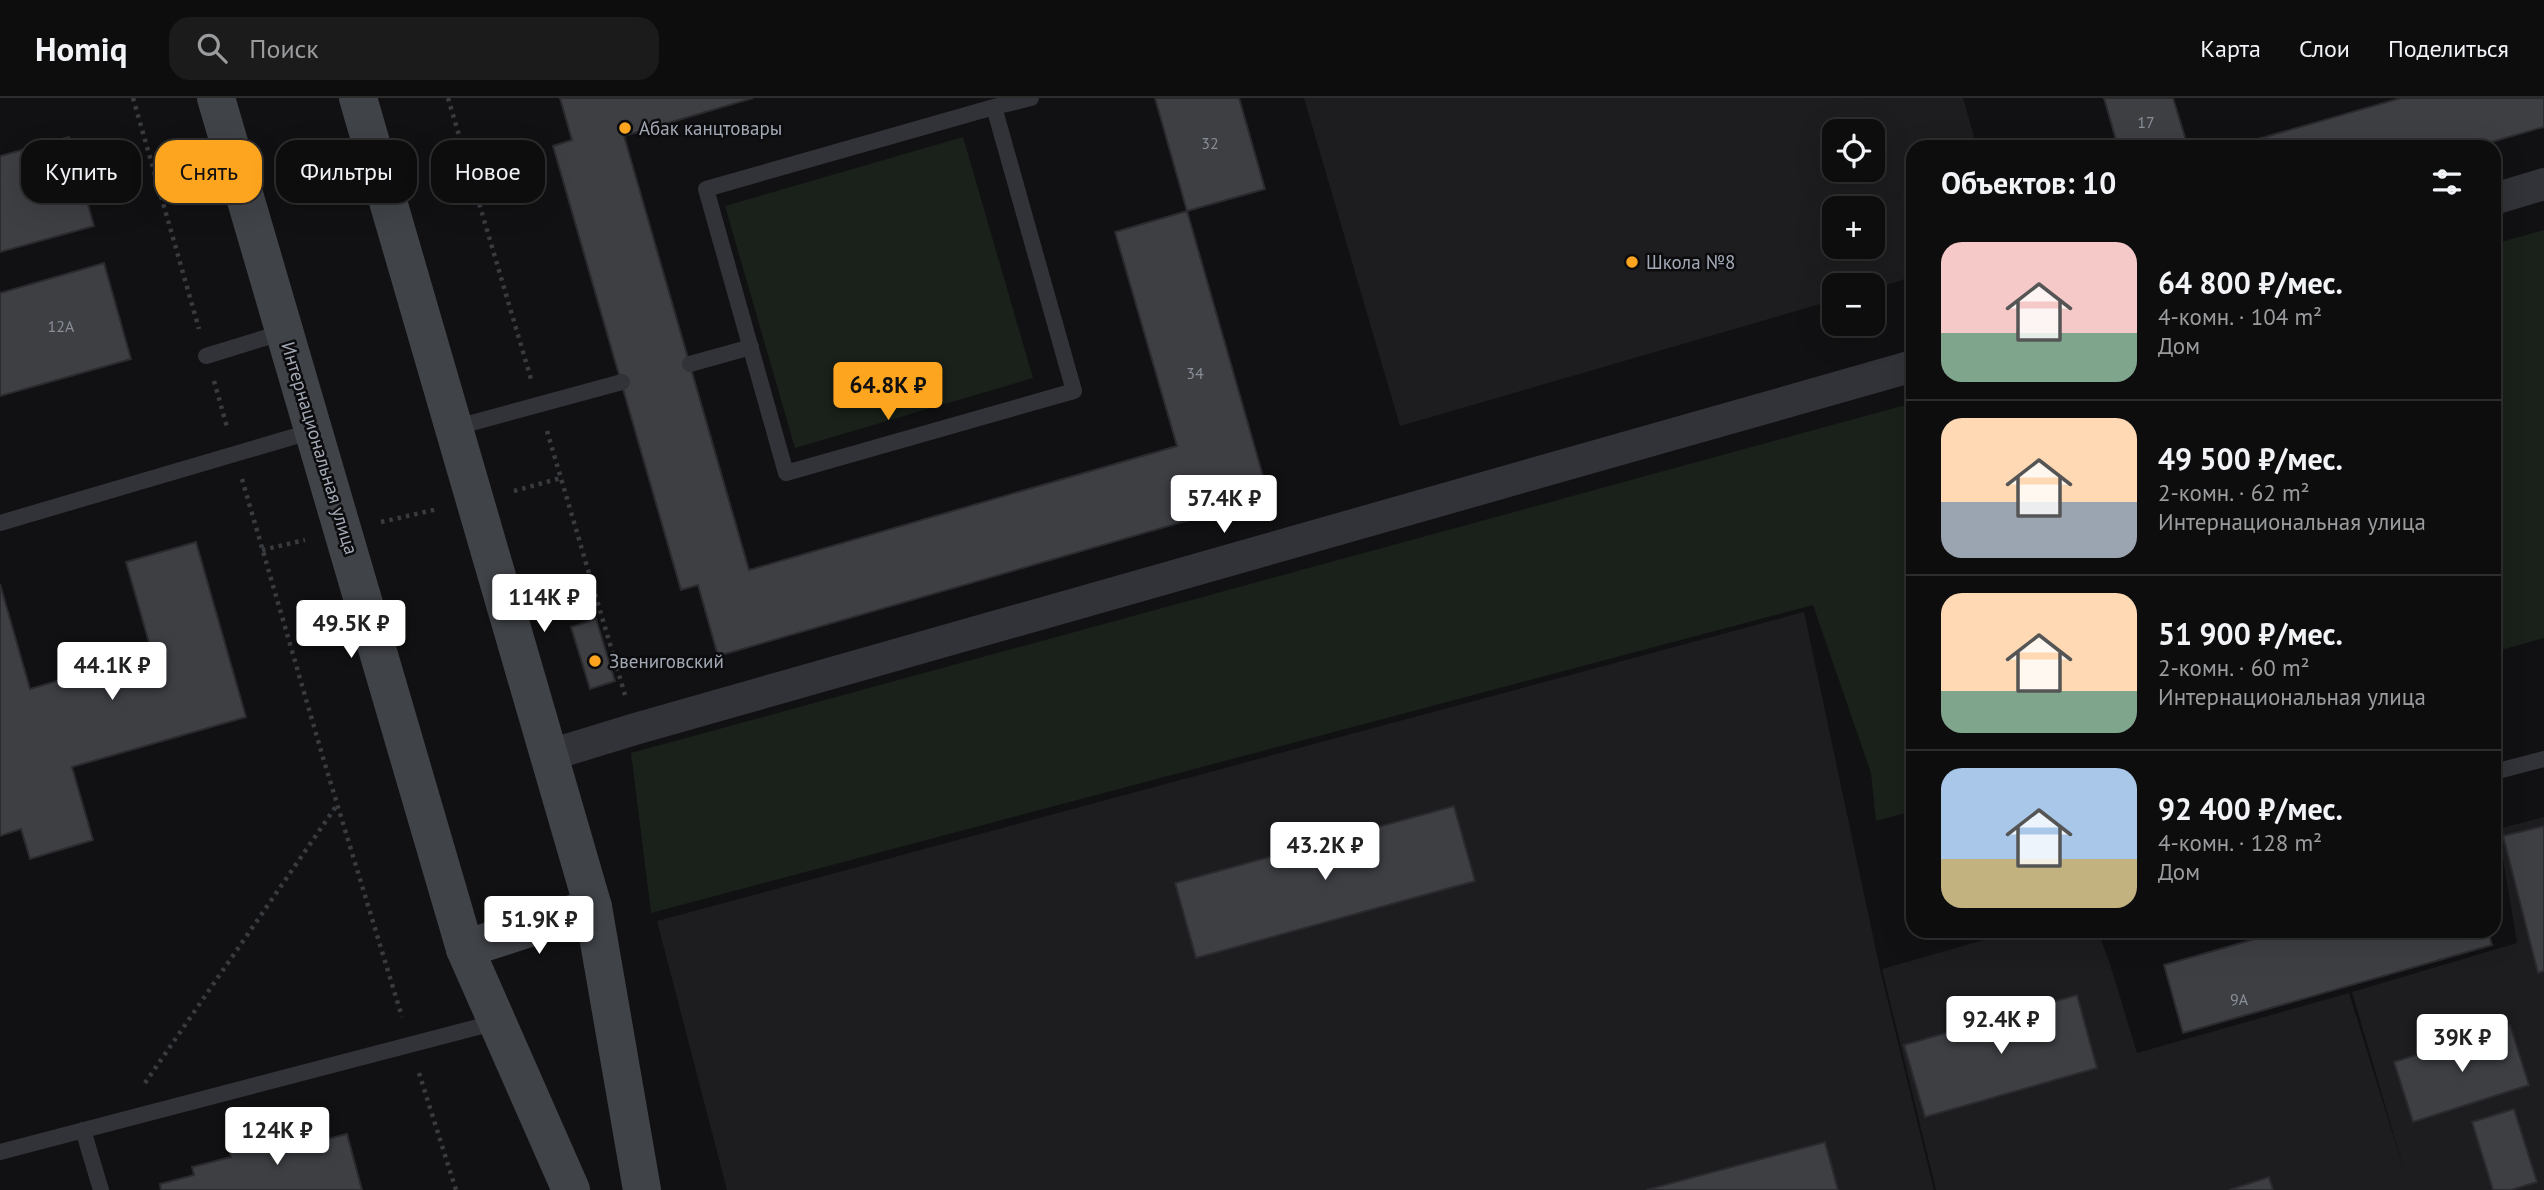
<!DOCTYPE html>
<html lang="ru">
<meta charset="utf-8">
<style>
body{margin:0;font-family:"PT Sans",sans-serif;background:#1b1b1c;color:#f1f3f6;height:100vh;display:flex;flex-direction:column;font-size:26px;white-space:nowrap}
*{box-sizing:border-box;margin:0}
p{font-size:23px;color:#9a9c9e}
.icon{flex:none;width:38px;height:38px;fill:none;stroke:currentColor;stroke-width:2;stroke-linecap:round;stroke-linejoin:round}
.map{position:relative;flex:1;overflow:hidden}
.sheet{position:absolute;left:1906px;top:42px;width:595px;height:798px;display:flex;flex-direction:column;background:#0d0d0e;border-radius:21px;box-shadow:0 7px 28px #0002,0 0 0 2px #2d2d2e}
.sheet>*{flex:none}
.banner{position:absolute;left:21px;top:42px;width:665px;height:63px;display:flex;gap:14px}
.controls{position:absolute;left:1822px;top:21px;display:grid;gap:14px}
.controls a{display:grid;place-items:center;width:63px;height:63px;border-radius:14px;background:#0d0d0e;box-shadow:0 7px 28px #0002,0 0 0 2px #2d2d2e;font-size:35px}
.price{position:absolute;translate:-50% -60px;padding:0 16px;border-radius:7px;background:#fff;color:#222;font-size:23px;line-height:46px;filter:drop-shadow(0 2px 4px #0008)}
.price::after{content:'';position:absolute;left:50%;top:42px;width:21px;height:16px;margin-left:-10px;background:inherit;clip-path:polygon(0 0,100% 0,50% 100%)}
.price.current{background:#fea51f;color:#111}
ul{padding:0;list-style:none}
li{display:flex;align-items:center;gap:21px;height:175px;padding:0 35px}
li+li{border-top:2px solid #2d2d2e}
li span{display:grid;place-items:center;flex:none;width:196px;height:140px;border-radius:21px;color:#555}
li>.icon{margin-inline-start:auto}
span .icon{width:84px;height:84px;fill:#fffc;stroke-width:1}
li b{font-size:30px}
h2{display:flex;justify-content:space-between;align-items:center;height:84px;padding:0 35px;font-size:30px}
.chip{padding:0 24px;border-radius:21px;background:#0d0d0e;box-shadow:0 7px 28px #0002,0 0 0 2px #2d2d2e;font-size:24px;line-height:63px}
.chip.current{background:#fea51f;color:#111}
header{display:flex;align-items:center;gap:42px;box-sizing:border-box;height:98px;padding:0 35px;background:#0d0d0e;border-bottom:2px solid #2d2d2e}
header strong{font-size:33px}
nav{display:flex;gap:38px;margin-inline-start:auto;font-size:24px}
.search{width:490px;height:63px;background:#1b1b1c;display:flex;align-items:center;gap:18px;box-sizing:border-box;padding:0 24px;border-radius:21px;color:#9a9c9e;font-size:26px}
.map>svg:first-child{display:block}
.built{fill:#1d1d20;fill-rule:evenodd}
.green{fill:#19211a}
.building{fill:#3d3f43;stroke:#2b2b2f;stroke-width:2}
.lines{fill:none;stroke-linecap:round;stroke-linejoin:round}
.path{stroke:#383b3f;stroke-width:4.5;stroke-dasharray:3.5 5;stroke-linecap:butt}
.lane{stroke:#323338;stroke-width:16}
.street{stroke:#323338;stroke-width:32}
.secondary{stroke:#404348;stroke-width:38}
.poi-dot{fill:#fea51f;stroke:#0c0c0e;stroke-width:2.5}
.labels{text-anchor:middle;dominant-baseline:central;stroke-width:5;stroke-linejoin:round;paint-order:stroke}
.number-label{font-size:16px;fill:#898e98}
.poi-label{font-size:19px;fill:#a2a9b5;stroke:#0c0c0e;text-anchor:start}
.street-label{font-size:19px;fill:#a2a9b5;stroke:#0c0c0e}
</style>
<header>
<strong>Homiq</strong>
<div class="search"><svg class="icon" aria-label="search" viewBox="0 0 24 24"><circle cx="10" cy="10" r="6"/><path d="M15 15l6 6"/></svg>Поиск</div>
<nav><a>Карта</a><a>Слои</a><a>Поделиться</a></nav>
</header>
<div class="map">
<svg width="2544" height="1092" viewBox="0 0 2544 1092">
<rect width="100%" height="100%" fill="#111113"/>
<g class="built">
<path d="M1304,0H1963L1977,49H1913V179L1873,191L1872,187H1834V202L1400,328ZM1872,33V72H1834V33ZM1872,110V149H1834V110Z"/>
<polygon points="1804,514 1880,871 1934,1092 727,1092 657,823"/>
<polygon points="2544,719 2544,1092 1936,1092 1882,871 2015,833 2098,833 2110,866 2137,955 2349,895 2405,1075 2352,894 2517,845 2498,731"/>
</g>
<g class="green">
<polygon points="963,39 1033,280 795,350 725,108"/>
<polygon points="2544,132 2544,540 2494,554 2494,146"/>
<polygon points="1913,305 1913,713 1876,723 1871,675 1813,507 651,815 631,655"/>
</g>
<g class="building">
<polygon points="560,0 753,0 624,38 749,472 1177,348 1115,134 1187,113 1269,399 718,558 698,487 681,492 553,48 572,42"/>
<polygon points="1155,0 1239,0 1265,91 1187,113"/>
<polygon points="2104,0 2173,0 2188,49 2118,49"/>
<polygon points="2401,0 2544,0 2544,29 2474,49 2230,49"/>
<polygon points="69,39 94,128 0,154 0,58"/>
<polygon points="104,165 131,261 0,298 0,195"/>
<polygon points="196,444 246,619 72,669 93,742 30,761 21,731 0,738 0,486 30,591 152,555 126,464"/>
<polygon points="596,521 615,583 590,591 571,529"/>
<polygon points="1454,708 1475,783 1196,860 1175,785"/>
<polygon points="2544,728 2544,873 2538,875 2503,738"/>
<polygon points="2283,833 2488,833 2492,847 2183,935 2164,867"/>
<polygon points="2077,897 2097,970 1925,1019 1904,947"/>
<polygon points="2510,927 2529,987 2413,1024 2394,964"/>
<polygon points="2514,1011 2537,1084 2511,1092 2493,1092 2472,1024"/>
<polygon points="267,1033 271,1048 306,1039 308,1046 347,1036 362,1092 161,1092 160,1086 194,1077 192,1069 231,1059 227,1044"/>
<polygon points="1825,1044 1838,1092 1646,1092"/>
<polygon points="2269,1079 2273,1092 2229,1092"/>
</g>
<g class="lines">
<g class="path">
<polyline points="133,0 199,231"/>
<polyline points="448,0 531,281"/>
<polyline points="214,283 227,329"/>
<polyline points="547,333 625,597"/>
<polyline points="242,381 324,663 402,919"/>
<polyline points="514,393 561,380"/>
<polyline points="381,424 438,411"/>
<polyline points="262,452 305,442"/>
<polyline points="419,975 456,1092"/>
<polyline points="145,985 337,707"/>
</g>
<g class="lane">
<polyline points="994,9 1074,293 786,375 706,91 994,9 1031,0"/>
<polyline points="206,258 284,234"/>
<polyline points="690,266 751,249"/>
<polyline points="453,330 622,284"/>
<polyline points="0,425 313,333"/>
<polyline points="2494,674 2544,661"/>
<polyline points="83,1032 101,1092"/>
<polyline points="0,1054 497,924"/>
</g>
<g class="street">
<polyline points="2494,101 2544,86"/>
<polyline points="550,657 635,631 1913,268"/>
</g>
<g class="secondary">
<polyline points="216,0 465,851 571,1092"/>
<polyline points="358,0 593,809 642,1092"/>
<polyline points="465,851 593,809"/>
</g>
</g>
<g class="poi-dot">
<circle cx="625" cy="30" r="7"/>
<circle cx="1632" cy="164" r="7"/>
<circle cx="595" cy="563" r="7"/>
</g>
<g class="labels">
<g class="number-label">
<text x="2146" y="24">17</text>
<text x="1210" y="45">32</text>
<text x="61" y="228">12А</text>
<text x="1195" y="275">34</text>
<text x="2239" y="901">9А</text>
</g>
<g class="poi-label">
<text x="639" y="30">Абак канцтовары</text>
<text x="1646" y="164">Школа №8</text>
<text x="609" y="563">Звениговский</text>
</g>
<g class="street-label">
<text transform="translate(320 350) rotate(73)">Интернациональная улица</text>
</g>
</g>
</svg>
<div class="controls">
<a><svg class="icon" aria-label="locate" viewBox="0 0 24 24"><circle cx="12" cy="12" r="6"/><path d="M12 2v4M12 18v4M2 12h4M18 12h4"/></svg></a>
<a>+</a>
<a>−</a>
</div>
<b class="price current" style="left:888px;top:324px">64.8K ₽</b>
<b class="price" style="left:1224px;top:437px">57.4K ₽</b>
<b class="price" style="left:544px;top:536px">114K ₽</b>
<b class="price" style="left:351px;top:562px">49.5K ₽</b>
<b class="price" style="left:112px;top:604px">44.1K ₽</b>
<b class="price" style="left:1325px;top:784px">43.2K ₽</b>
<b class="price" style="left:539px;top:858px">51.9K ₽</b>
<b class="price" style="left:2001px;top:958px">92.4K ₽</b>
<b class="price" style="left:2462px;top:976px">39K ₽</b>
<b class="price" style="left:277px;top:1069px">124K ₽</b>
<div class="banner">
<a class="chip">Купить</a>
<a class="chip current">Снять</a>
<a class="chip">Фильтры</a>
<a class="chip">Новое</a>
</div>
<section class="sheet">
<h2>Объектов: 10<svg class="icon" aria-label="filters" viewBox="0 0 24 24"><path d="M4 7h16M4 17h16"/><circle cx="9" cy="7" r="2"/><circle cx="15" cy="17" r="2"/></svg></h2>
<ul>
<li><span style="background:linear-gradient(#f6c9c9 65%,#7fa58c 0)"><svg class="icon" aria-label="home" viewBox="0 0 24 24"><path d="M3 11l9-7 9 7M6 9v11h12V9"/></svg></span><div><b>64 800 ₽/мес.</b><p>4-комн. · 104 m²</p><p>Дом</p></div></li>
<li><span style="background:linear-gradient(#ffd9b3 60%,#9aa5b1 0)"><svg class="icon" aria-label="home" viewBox="0 0 24 24"><path d="M3 11l9-7 9 7M6 9v11h12V9"/></svg></span><div><b>49 500 ₽/мес.</b><p>2-комн. · 62 m²</p><p>Интернациональная улица</p></div></li>
<li><span style="background:linear-gradient(#ffd9b3 70%,#7fa58c 0)"><svg class="icon" aria-label="home" viewBox="0 0 24 24"><path d="M3 11l9-7 9 7M6 9v11h12V9"/></svg></span><div><b>51 900 ₽/мес.</b><p>2-комн. · 60 m²</p><p>Интернациональная улица</p></div></li>
<li><span style="background:linear-gradient(#a9c7e8 65%,#c2b280 0)"><svg class="icon" aria-label="home" viewBox="0 0 24 24"><path d="M3 11l9-7 9 7M6 9v11h12V9"/></svg></span><div><b>92 400 ₽/мес.</b><p>4-комн. · 128 m²</p><p>Дом</p></div></li>
</ul>
</section>
</div>
